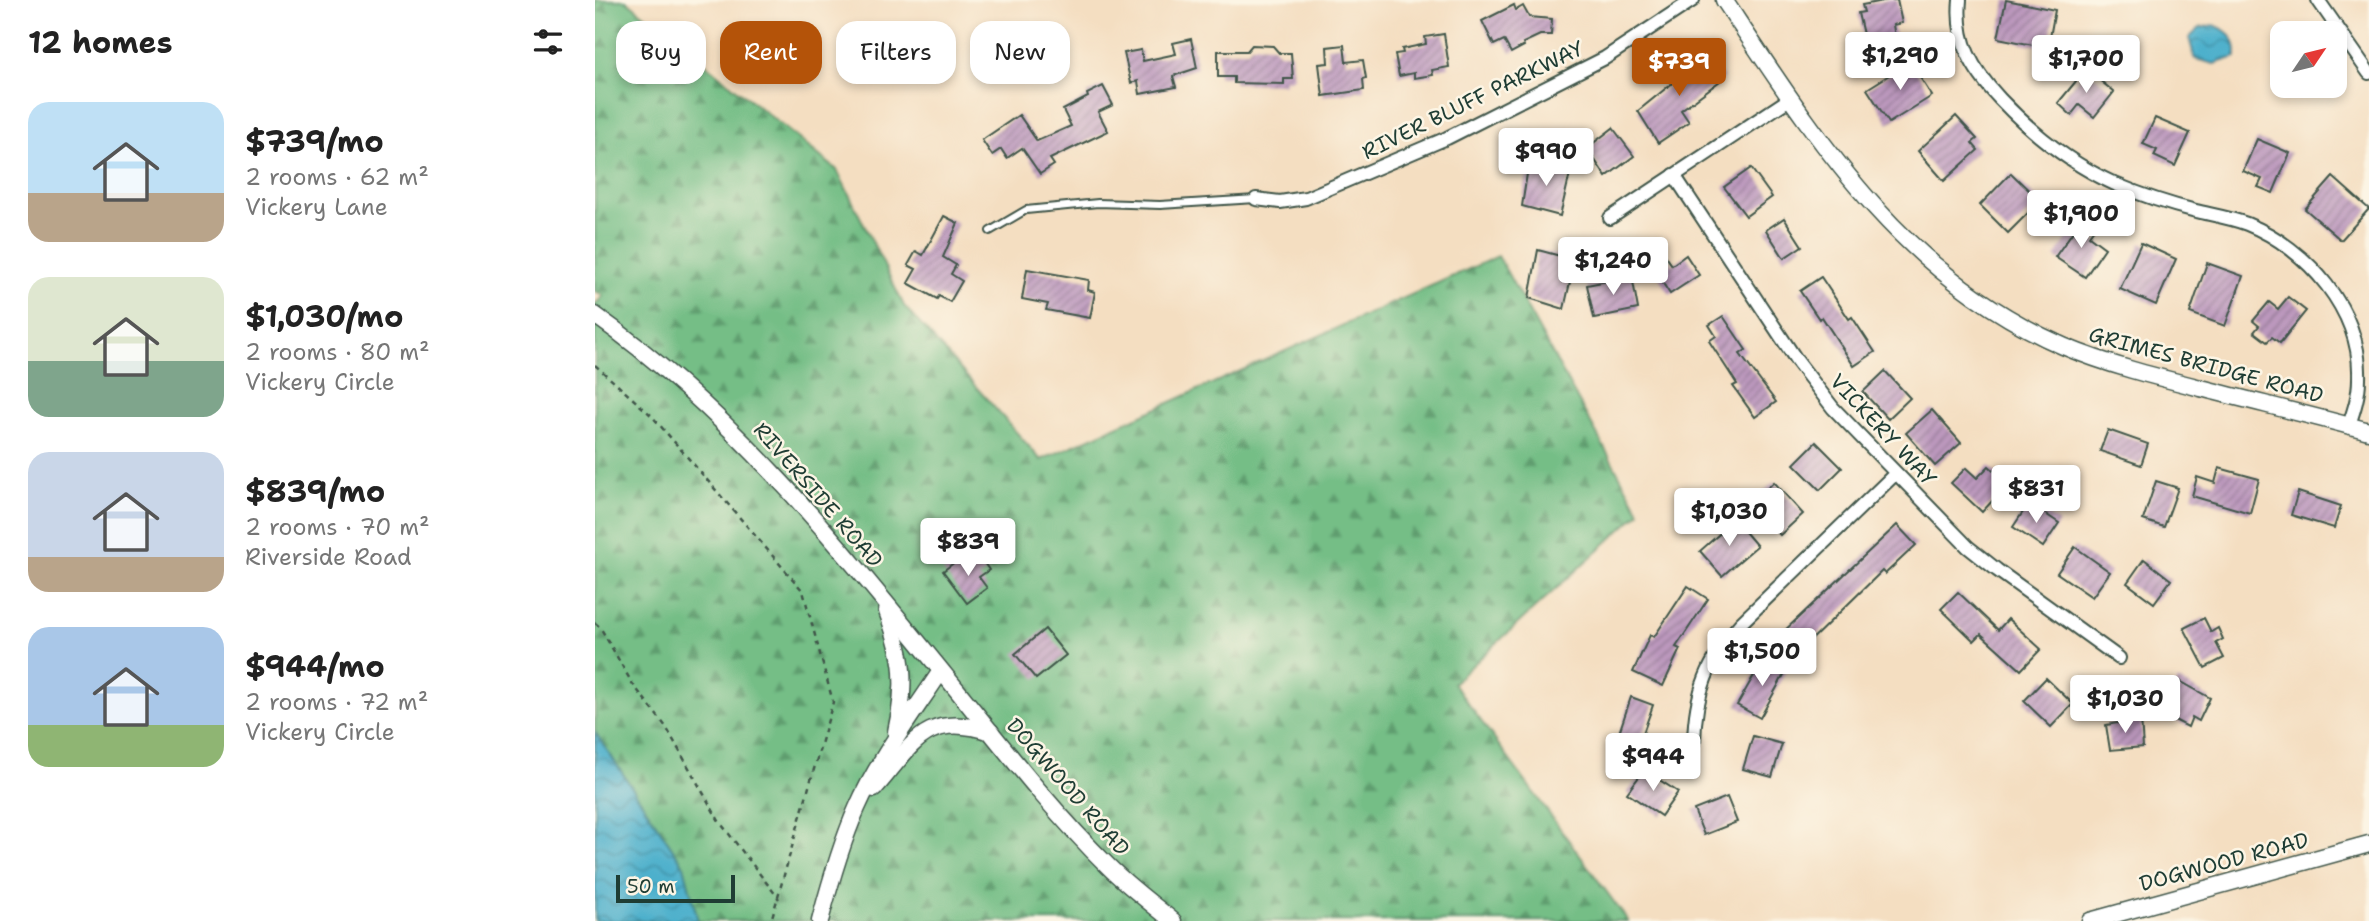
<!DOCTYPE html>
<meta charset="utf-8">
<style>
body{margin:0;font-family:"Shantell Sans",sans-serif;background:#f6f6f6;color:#222;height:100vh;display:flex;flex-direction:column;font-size:26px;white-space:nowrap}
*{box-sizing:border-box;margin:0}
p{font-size:23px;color:#767676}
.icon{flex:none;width:38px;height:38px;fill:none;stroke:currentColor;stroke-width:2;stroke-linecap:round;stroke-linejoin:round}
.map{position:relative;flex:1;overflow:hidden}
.drawer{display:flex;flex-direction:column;background:#fff;width:595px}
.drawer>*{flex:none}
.top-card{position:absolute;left:21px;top:21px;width:665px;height:63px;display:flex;gap:14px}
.needle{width:46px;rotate:55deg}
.buttons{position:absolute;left:1675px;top:21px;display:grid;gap:14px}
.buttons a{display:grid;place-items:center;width:77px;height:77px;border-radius:14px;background:#fff;box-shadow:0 4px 10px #0003;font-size:35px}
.scale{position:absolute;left:21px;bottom:18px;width:119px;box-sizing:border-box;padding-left:7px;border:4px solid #1f3d34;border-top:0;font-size:19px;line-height:24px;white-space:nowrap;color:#1f3d34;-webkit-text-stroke:5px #fcf5e5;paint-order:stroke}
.price{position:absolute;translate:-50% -60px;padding:0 16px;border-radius:7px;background:#fff;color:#222;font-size:23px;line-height:46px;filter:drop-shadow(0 2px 4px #0008)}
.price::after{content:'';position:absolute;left:50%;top:42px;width:21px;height:16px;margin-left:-10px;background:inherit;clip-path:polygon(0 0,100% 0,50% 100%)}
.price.on{background:#b45309;color:#fff}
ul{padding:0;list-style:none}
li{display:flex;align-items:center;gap:21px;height:175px;padding:0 28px}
li span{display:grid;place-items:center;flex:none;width:196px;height:140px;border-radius:21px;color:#555}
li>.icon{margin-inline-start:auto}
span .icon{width:84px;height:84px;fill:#fffc;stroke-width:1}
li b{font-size:30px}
h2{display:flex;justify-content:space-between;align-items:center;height:84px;padding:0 28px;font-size:30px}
.tag{padding:0 24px;border-radius:21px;background:#fff;box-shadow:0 4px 10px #0003;font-size:24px;line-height:63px}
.tag.on{background:#b45309;color:#fff}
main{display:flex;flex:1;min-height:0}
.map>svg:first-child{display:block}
.forest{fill:url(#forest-firs);stroke:#4a7e5d;stroke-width:2}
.water{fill:url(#water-waves);stroke:#367680;stroke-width:2}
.building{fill:url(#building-hatch)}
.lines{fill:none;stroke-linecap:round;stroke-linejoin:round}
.service-casing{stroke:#3f5549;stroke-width:10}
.minor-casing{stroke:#3f5549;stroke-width:16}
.tertiary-casing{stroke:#3f5549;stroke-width:19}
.path{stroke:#3f5549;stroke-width:2.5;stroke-dasharray:5 5;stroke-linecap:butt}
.service{stroke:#fff;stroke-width:6}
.minor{stroke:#fff;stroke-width:12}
.tertiary{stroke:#fff;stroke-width:16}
.labels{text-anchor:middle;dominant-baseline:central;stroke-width:5;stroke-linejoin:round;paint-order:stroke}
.street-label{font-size:21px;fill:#1f3d34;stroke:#fcf5e5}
</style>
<main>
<section class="drawer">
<h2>12 homes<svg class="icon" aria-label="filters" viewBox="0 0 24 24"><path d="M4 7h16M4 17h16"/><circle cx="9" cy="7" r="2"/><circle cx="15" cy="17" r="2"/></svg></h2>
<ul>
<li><span style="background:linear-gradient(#bfe0f5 65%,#b9a48a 0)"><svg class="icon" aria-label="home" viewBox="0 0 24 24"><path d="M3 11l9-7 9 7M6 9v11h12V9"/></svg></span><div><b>$739/mo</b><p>2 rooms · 62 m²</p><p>Vickery Lane</p></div></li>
<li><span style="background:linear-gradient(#dfe7d0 60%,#7fa58c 0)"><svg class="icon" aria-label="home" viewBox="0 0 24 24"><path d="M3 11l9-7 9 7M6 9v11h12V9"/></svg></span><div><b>$1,030/mo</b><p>2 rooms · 80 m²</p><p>Vickery Circle</p></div></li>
<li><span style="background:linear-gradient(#c9d6e8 75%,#b9a48a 0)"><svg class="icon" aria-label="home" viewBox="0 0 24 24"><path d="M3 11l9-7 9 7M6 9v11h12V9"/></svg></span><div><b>$839/mo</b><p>2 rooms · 70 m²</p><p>Riverside Road</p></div></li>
<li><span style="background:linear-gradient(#a9c7e8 70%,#8fb573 0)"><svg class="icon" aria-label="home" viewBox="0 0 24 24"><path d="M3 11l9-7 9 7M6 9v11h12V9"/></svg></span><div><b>$944/mo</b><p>2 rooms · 72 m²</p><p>Vickery Circle</p></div></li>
</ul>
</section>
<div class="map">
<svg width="1774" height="921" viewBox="0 0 1774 921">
<defs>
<pattern id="forest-firs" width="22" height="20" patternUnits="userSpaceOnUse" patternTransform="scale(1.75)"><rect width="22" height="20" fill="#74be86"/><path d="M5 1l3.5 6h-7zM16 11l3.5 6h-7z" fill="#5f9c6e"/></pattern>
<pattern id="water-waves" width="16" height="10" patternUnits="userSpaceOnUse" patternTransform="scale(1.75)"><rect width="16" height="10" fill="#4db0cc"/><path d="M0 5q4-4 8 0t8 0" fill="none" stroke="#3f90a6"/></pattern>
<pattern id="building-hatch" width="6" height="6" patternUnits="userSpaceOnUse" patternTransform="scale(1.75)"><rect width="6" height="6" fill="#bc98bd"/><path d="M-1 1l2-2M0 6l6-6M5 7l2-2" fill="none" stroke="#987d9a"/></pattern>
</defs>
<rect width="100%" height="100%" fill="#fcf5e5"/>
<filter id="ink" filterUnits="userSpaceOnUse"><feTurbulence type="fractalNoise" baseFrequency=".0143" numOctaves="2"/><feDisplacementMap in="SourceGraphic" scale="14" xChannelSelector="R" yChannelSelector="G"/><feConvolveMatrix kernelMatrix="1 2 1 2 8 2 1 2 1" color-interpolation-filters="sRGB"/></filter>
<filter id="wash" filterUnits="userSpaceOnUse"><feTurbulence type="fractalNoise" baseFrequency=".00686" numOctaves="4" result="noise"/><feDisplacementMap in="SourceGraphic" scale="28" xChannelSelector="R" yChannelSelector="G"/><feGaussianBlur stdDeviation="1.57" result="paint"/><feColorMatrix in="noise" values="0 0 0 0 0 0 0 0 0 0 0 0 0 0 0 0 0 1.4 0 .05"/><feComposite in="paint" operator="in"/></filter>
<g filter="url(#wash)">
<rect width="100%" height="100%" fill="#f4dec1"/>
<polygon class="forest" points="0,0 31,0 242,170 309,306 446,460 903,256 1045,512 858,683 1033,921 103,921 89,866 0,732 0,305 8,296 0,291"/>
<g class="water">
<path d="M1619,25C1635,31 1642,40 1641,57L1619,64L1600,59L1594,38L1605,28Z"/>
<polygon points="0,732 89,866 103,921 0,921"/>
</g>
<g id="blocks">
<g class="building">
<polygon points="1293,0 1302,0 1307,23 1298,25 1300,37 1270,43 1263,13 1269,12 1267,5"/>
<polygon points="1411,0 1460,10 1453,48 1403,38"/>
<polygon points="919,5 921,10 928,6 934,17 957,19 956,35 945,35 928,43 929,46 916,53 909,40 899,45 887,21"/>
<polygon points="849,34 854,67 837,70 838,75 819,78 819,73 804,76 800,54 808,53 807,49 831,44 830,37"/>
<polygon points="596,39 602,68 578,76 581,87 545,94 543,81 536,83 529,53 546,50 548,61 581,54 578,43"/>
<polygon points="657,45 678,46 684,53 696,53 698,79 689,79 689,84 639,83 639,77 623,77 623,51 652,51"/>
<polygon points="749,45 751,62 768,60 771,78 768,79 769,90 728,96 724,64 733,63 732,47"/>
<polygon points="1110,55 1129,78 1086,110 1094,122 1063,143 1043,111 1086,76 1083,71"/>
<polygon points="1315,62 1337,96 1294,123 1272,89"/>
<polygon points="1491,69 1519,92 1499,117 1484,105 1476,115 1463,103"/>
<polygon points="508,86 518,105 503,112 513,131 455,159 459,165 445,174 427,148 412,158 406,149 397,155 387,140 424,115 442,141 476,126 468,110 493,97 492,94"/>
<polygon points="1361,116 1382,139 1377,143 1383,150 1349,181 1323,151"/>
<polygon points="1560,118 1595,133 1580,166 1559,156 1562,150 1548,144"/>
<polygon points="1018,128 1039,156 1011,177 992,148"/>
<polygon points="1662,139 1695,153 1678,193 1663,187 1667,179 1648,171"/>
<polygon points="934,161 976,169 965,216 927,206"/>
<polygon points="1156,168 1177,197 1151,216 1129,187"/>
<polygon points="1416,173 1445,201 1413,233 1385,205"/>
<polygon points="1738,177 1774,209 1746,240 1710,209"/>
<polygon points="349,216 363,223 348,257 361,265 356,274 367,281 355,302 344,296 342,299 313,283 321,269 313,265 321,251 328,255"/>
<polygon points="1189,218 1207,246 1189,258 1171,230"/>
<polygon points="1486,220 1499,229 1494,236 1510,248 1490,277 1460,257"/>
<polygon points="1061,242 1077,265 1091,255 1104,275 1075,294 1047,251"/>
<polygon points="1546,243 1581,259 1561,305 1525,289"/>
<polygon points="943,250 980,260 969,309 934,298"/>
<polygon points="1612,263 1648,276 1630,326 1595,313"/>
<polygon points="432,269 494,280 493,290 500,292 495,318 451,310 453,304 427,299"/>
<polygon points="1037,276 1043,309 999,318 992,285"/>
<polygon points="1226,277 1254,319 1257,317 1280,352 1259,366 1227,317 1224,319 1205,291"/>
<polygon points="1693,297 1711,311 1685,343 1677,337 1672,342 1659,332 1664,326 1658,321 1674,302 1683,309"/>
<polygon points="1128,316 1151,350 1145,354 1181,402 1160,417 1138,386 1142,384 1114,341 1121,336 1114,325"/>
<polygon points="1290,371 1315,398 1293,419 1268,392"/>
<polygon points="1337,410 1366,443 1340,466 1311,433"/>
<polygon points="1513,430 1553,444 1546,465 1505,451"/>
<polygon points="1221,442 1247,468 1225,490 1199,464"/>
<polygon points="1394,466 1413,484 1387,512 1356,483 1371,468 1382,478"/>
<polygon points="1624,468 1664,479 1655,513 1597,496 1602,477 1620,483"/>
<polygon points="1561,481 1583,488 1569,527 1548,520"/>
<polygon points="1179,482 1208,514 1185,535 1155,504"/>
<polygon points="1703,492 1746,506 1739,528 1696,515"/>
<polygon points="1434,503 1464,523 1448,547 1418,527"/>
<polygon points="1140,520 1162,546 1127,576 1105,551"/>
<polygon points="1302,525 1321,545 1290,574 1287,571 1205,651 1187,633"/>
<polygon points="1480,547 1515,572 1497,597 1462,573"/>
<polygon points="385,557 394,570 384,577 392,588 372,603 348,571 364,559 371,567"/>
<polygon points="1549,559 1576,580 1559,603 1532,583"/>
<polygon points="1093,586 1113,599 1081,647 1085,649 1068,686 1038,672 1055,635 1059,637"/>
<polygon points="1363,592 1403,630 1413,619 1446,649 1426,670 1386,634 1379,641 1346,609"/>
<polygon points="1609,618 1616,632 1623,628 1628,639 1621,643 1629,658 1610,668 1589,628"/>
<polygon points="450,629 471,655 441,679 420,654"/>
<polygon points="1169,658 1191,671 1165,718 1142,705"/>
<polygon points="1451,678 1478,704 1456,727 1429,701"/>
<polygon points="1583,680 1615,698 1604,721 1597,717 1593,727 1568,714"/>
<polygon points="1036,697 1058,705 1042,750 1021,742"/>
<polygon points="1546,719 1548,747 1515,750 1511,725"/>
<polygon points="1158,736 1187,744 1177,777 1148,769"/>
<polygon points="1049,770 1083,792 1066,816 1032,793"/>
<polygon points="1132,797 1142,822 1109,835 1099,810"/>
</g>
</g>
</g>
<g filter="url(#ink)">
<use href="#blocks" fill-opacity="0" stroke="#3f5549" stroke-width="2"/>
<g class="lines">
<defs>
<polyline id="service" points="395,231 431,210 503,203 565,205 661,199"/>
<g id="minor">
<path d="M1365,0C1361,42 1377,69 1405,99C1438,134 1476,164 1520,184C1546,195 1573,204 1601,211C1618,215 1636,218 1652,224C1712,248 1767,311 1764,379C1764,395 1759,410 1754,425"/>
<polyline points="1723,0 1774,73"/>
<polyline points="1079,175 1202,361 1238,408 1373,547 1402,570 1524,658"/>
<polyline points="661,199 685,202 711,198 852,138 1010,58 1098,0"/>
<polyline points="1015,218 1196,98"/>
<path d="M1099,742C1100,691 1113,661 1146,623L1300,474"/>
</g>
<g id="tertiary">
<path d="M1129,0C1223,141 1306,275 1468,346C1513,365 1562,377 1610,389C1664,403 1719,416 1774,431"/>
<path d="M0,315C138,413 243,544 349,674C402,739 453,807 513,866C533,886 556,903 578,921"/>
<path d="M292,611C309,658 312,683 301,732"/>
<path d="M279,789C318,745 330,710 396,732"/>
<path d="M225,921C235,883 246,844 262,808C283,760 317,715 346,671"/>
<polyline points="1495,921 1774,844"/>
</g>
</defs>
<use href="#service" class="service-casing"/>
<use href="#minor" class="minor-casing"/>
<use href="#tertiary" class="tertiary-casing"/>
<g class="path">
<polyline points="0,365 56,415 208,591 238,702 176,921"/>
<polyline points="0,623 5,627 37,683 71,727 124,821 184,899"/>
</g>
<use href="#service" class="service"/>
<use href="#minor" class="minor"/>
<use href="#tertiary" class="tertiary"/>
</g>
</g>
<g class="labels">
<g class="street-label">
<text transform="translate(878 100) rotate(-26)">RIVER BLUFF PARKWAY</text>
<text transform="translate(1611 365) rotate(15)">GRIMES BRIDGE ROAD</text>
<text transform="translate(1288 430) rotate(47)">VICKERY WAY</text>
<text transform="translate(223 495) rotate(49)">RIVERSIDE ROAD</text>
<text transform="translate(473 787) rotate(49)">DOGWOOD ROAD</text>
<text transform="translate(1629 862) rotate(-15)">DOGWOOD ROAD</text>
</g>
</g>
</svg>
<div class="buttons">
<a><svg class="needle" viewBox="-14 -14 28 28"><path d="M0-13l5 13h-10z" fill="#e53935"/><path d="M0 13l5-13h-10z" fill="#767676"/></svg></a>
</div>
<div class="scale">50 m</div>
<b class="price" style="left:1305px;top:92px">$1,290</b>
<b class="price" style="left:1491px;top:95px">$1,700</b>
<b class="price on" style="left:1084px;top:98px">$739</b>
<b class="price" style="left:951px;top:188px">$990</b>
<b class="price" style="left:1486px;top:250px">$1,900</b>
<b class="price" style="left:1018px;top:297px">$1,240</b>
<b class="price" style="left:1441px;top:525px">$831</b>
<b class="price" style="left:1134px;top:548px">$1,030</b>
<b class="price" style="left:373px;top:578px">$839</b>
<b class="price" style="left:1167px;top:688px">$1,500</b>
<b class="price" style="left:1530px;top:735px">$1,030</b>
<b class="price" style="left:1058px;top:793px">$944</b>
<div class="top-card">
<a class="tag">Buy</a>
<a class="tag on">Rent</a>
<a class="tag">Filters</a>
<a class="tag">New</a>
</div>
</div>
</main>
